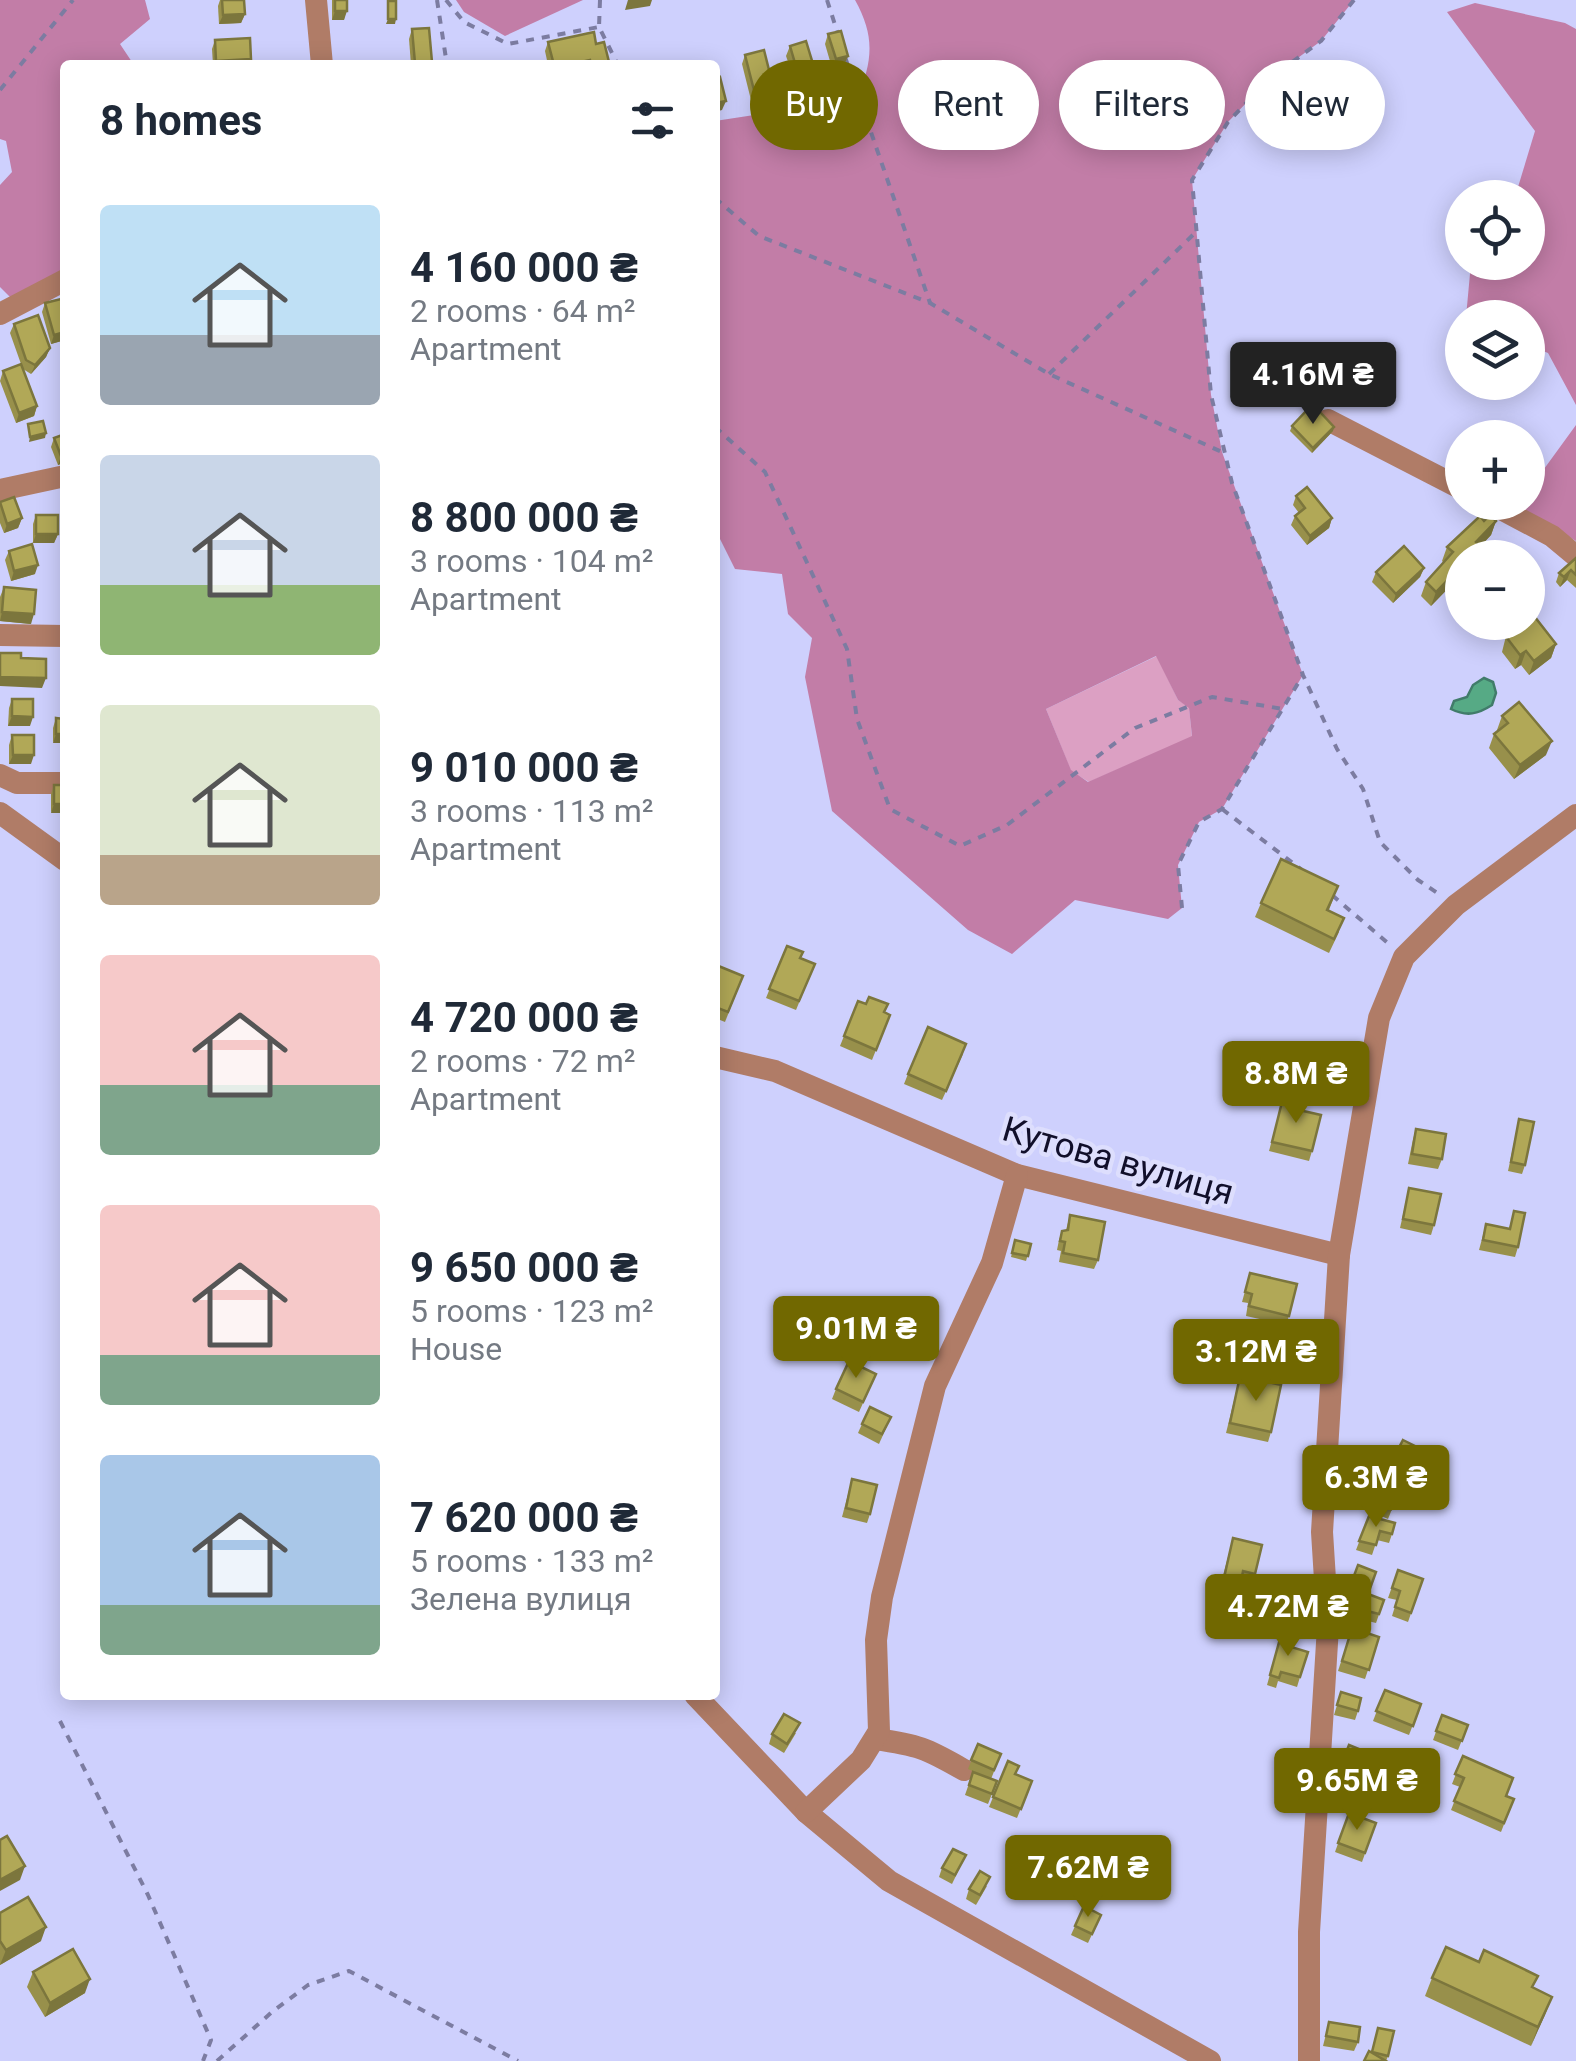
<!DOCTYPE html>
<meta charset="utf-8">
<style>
body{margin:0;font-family:Roboto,sans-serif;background:#f6f6f7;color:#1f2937;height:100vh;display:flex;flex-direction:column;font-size:38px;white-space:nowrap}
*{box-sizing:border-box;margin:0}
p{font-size:32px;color:#747a83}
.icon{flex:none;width:55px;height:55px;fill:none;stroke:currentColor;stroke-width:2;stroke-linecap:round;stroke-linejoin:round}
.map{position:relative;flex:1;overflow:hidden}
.panel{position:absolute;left:60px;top:60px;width:660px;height:1640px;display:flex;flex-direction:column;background:#fff;border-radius:10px;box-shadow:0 5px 25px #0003}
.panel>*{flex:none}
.top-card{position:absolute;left:750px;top:60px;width:675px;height:90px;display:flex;gap:20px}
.tools{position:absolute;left:1445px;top:180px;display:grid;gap:20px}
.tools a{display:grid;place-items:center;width:100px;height:100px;border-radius:50%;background:#fff;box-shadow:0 5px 25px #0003;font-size:50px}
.price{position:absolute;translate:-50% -85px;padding:0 22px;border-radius:10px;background:#716800;color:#fff;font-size:32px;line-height:65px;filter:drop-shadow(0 2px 5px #0008)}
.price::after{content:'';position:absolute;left:50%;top:60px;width:30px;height:22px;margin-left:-15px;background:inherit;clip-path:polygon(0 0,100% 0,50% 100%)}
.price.active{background:#222;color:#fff}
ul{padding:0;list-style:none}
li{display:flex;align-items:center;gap:30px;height:250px;padding:0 40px}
li span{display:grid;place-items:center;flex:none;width:280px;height:200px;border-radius:10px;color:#555}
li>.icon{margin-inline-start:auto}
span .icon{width:120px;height:120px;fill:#fffc;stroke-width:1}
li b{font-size:42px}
h2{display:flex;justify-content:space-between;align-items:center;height:120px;padding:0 40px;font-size:42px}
.pill{padding:0 35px;border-radius:45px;background:#fff;box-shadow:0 5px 25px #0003;font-size:35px;line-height:90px}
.pill.active{background:#716800;color:#fff}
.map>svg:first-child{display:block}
.green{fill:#dca0c3}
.forest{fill:#c27da7;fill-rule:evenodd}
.water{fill:#56aa85;stroke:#417c6a;stroke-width:2.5}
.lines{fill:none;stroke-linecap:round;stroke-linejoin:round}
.path{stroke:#7c7ca1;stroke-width:4;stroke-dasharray:8 8;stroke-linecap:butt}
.minor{stroke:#b07c67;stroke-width:22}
.wall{fill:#98904b}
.shaded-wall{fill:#7c763d}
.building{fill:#b1a857;stroke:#7c763d;stroke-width:2.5}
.labels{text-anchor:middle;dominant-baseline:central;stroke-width:9;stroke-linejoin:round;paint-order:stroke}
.street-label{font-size:35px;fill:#110f2a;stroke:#dddefd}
</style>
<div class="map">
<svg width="1576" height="2061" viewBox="0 0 1576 2061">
<rect width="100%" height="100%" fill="#ced0fd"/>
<polygon class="green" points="1157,656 1178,700 1189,707 1192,737 1089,782 1071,771 1046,709"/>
<g class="forest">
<polygon points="0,0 145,0 150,19 120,44 134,65 65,65 65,280 18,305 0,287 0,185 12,172 6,141 0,139"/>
<polygon points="456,0 583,0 505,36 464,12"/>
<path d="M855,0H1354L1321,41L1269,79L1228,122L1192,180L1211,395L1222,452L1303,675L1222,809L1199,822L1178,865L1182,908L1168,919L1075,900L1012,954L968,930L832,811L805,677L812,638L788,614L782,574L735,569L715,529V121L857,99C873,60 875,36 855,0ZM1156,656L1178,700L1189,708L1192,736L1088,782L1071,770L1046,709Z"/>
<polygon points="1475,3 1565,23 1576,29 1576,405 1548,353 1528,345 1528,318 1466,317 1471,263 1528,262 1528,198 1515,197 1535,131 1447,12"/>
<polygon points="1576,425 1576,541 1517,506 1528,502 1528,491"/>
</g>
<path class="water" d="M1484,678L1493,682L1496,693L1492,705C1478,714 1467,717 1451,709L1454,701L1467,697L1473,685Z"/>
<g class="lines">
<g class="path">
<polyline points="437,0 447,65"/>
<polyline points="446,0 464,22 508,44 599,27"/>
<polyline points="600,0 599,27 618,65"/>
<polyline points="827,0 838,34"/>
<polyline points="1354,0 1321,41 1269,79 1228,122 1192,180 1211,395 1232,483 1303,675 1337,749 1363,789 1380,842 1418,880 1439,894"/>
<polyline points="845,57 930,303"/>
<polyline points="0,90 73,0"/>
<polyline points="715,198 759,236 930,303 1049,374 1222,452"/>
<polyline points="1049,374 1196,232"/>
<polyline points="715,427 765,472 847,649 857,719 890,809 960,846 1007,825 1135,728 1212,697 1283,709"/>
<polyline points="1222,809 1302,870"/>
<polyline points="1332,895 1389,944"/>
<polyline points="1182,908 1178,865 1199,822 1222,809 1303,675"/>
<polyline points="60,1721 148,1895 211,2040 203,2061"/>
<polyline points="217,2061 272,2012 308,1985 349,1971 518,2061"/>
</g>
<g class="minor">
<polyline points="316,0 322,65"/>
<polyline points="0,314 65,280"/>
<polyline points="1328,420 1462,489"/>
<polyline points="0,490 65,476"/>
<polyline points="1488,502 1552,536 1576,556"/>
<polyline points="0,635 65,636"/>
<polyline points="0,775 17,783 65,783"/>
<polyline points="0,813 65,860"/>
<polyline points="715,1057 775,1071 1017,1175 1339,1255"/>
<polyline points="695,1695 806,1812 889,1881 1210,2061"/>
<path d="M875,1739C918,1745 926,1748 964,1770"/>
<polyline points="806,1812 861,1760 879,1731 876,1640 882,1597 935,1386 992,1263 1017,1175"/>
<polyline points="1309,2061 1309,1932 1328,1627 1322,1532 1339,1255 1379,1018 1404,957 1456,905 1576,815"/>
</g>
</g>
<g class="wall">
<polygon points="220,0 244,0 245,14 241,23 219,24 218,6"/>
<polygon points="332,0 347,0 344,20 332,20"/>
<polygon points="412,29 432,62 431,65 411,65 409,39"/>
<polygon points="828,34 848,56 844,65 832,68 825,44"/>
<polygon points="215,40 249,65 213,65 212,49"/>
<polygon points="548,42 596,44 609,62 608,65 548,65 545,51"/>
<polygon points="790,46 810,74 794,79 786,56"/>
<polygon points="745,55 776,98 773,107 754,112 742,64"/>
<polygon points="65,298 65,340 51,344 42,312 45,303"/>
<polygon points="14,324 50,348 46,357 31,374 23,369 37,406 34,416 16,423 0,381 3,371 21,364 10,333"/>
<polygon points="1316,416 1333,431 1312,453 1290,431 1292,426"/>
<polygon points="65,434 65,462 58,465 51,447 54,438"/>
<polygon points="1296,496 1332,518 1329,528 1307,545 1291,525 1295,516 1299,513 1293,505"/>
<polygon points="0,502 22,518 18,528 4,533 0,523"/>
<polygon points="36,515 58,534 54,543 33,543 33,524"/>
<polygon points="1484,521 1496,521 1491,535 1481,546 1477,558 1462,558 1462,574 1431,606 1421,596 1426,582 1444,563 1442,561 1447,547"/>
<polygon points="9,551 35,574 11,581 5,560"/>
<polygon points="1576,558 1576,588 1567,580 1560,587 1556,582 1559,573"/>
<polygon points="1424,568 1420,577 1393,603 1372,582 1376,572"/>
<polygon points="4,587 31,624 0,621 0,597"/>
<polygon points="1505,622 1528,622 1556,644 1551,658 1529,675 1521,665 1515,669 1502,652 1506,636 1502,631"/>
<polygon points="12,699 30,726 8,726 9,708"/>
<polygon points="1502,716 1546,755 1514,779 1489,748 1494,734 1498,731 1497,730"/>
<polygon points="56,718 65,719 53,743 53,728"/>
<polygon points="12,735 31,764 9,764 9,745"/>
<polygon points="54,785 65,785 51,813 51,794"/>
<polygon points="1338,886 1329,910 1339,932 1329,953 1255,917 1261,903"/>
<polygon points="787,946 800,958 815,964 796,1010 766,998"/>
<polygon points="715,968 743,976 725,1022 715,1018"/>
<polygon points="858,1001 890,1015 872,1060 840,1046"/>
<polygon points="963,1054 942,1100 904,1084 908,1074"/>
<polygon points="1283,1098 1299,1110 1312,1151 1309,1161 1269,1151"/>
<polygon points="1519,1119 1525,1165 1522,1174 1508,1171"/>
<polygon points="1416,1129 1442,1159 1438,1169 1408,1164 1413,1139"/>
<polygon points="1409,1188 1434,1225 1431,1235 1400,1228"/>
<polygon points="1514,1211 1518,1247 1515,1257 1479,1250 1486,1224 1509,1229"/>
<polygon points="1070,1215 1098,1260 1094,1269 1059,1262 1061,1251 1057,1250 1059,1240 1062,1231 1066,1230"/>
<polygon points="1015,1240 1031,1244 1026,1261 1011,1257"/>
<polygon points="1250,1273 1289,1316 1286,1325 1246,1316 1248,1303 1242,1302"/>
<polygon points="876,1374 859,1412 832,1399 836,1389"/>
<polygon points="1240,1376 1271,1432 1268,1442 1226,1433"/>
<polygon points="862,1424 887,1426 879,1444 858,1433"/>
<polygon points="1415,1446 1399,1480 1387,1474 1390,1465"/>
<polygon points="1378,1472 1403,1482 1388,1519 1370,1511 1375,1498 1369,1495"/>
<polygon points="852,1479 870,1514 867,1523 842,1517"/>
<polygon points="1369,1516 1392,1534 1389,1543 1377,1540 1372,1555 1356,1550"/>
<polygon points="1233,1538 1255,1574 1252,1583 1241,1581 1237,1591 1220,1587"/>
<polygon points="1358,1565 1368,1594 1384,1600 1376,1623 1340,1614"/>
<polygon points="1398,1570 1423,1579 1408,1622 1392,1616 1397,1600 1388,1598"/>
<polygon points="1352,1628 1379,1637 1365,1679 1338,1671"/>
<polygon points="1281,1635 1300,1677 1297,1687 1278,1681 1276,1688 1267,1685"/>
<polygon points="1385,1690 1421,1704 1409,1735 1373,1721"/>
<polygon points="1341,1692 1358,1711 1355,1720 1334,1715"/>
<polygon points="1442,1715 1468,1725 1458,1750 1433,1740"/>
<polygon points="796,1733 784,1753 769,1744 772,1734"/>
<polygon points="978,1744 1001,1754 991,1779 997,1781 988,1804 965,1795 973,1772 977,1773 968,1769"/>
<polygon points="1349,1745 1383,1759 1367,1800 1333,1786"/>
<polygon points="1463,1756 1506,1796 1514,1799 1501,1832 1451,1810 1460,1787 1452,1784"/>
<polygon points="1008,1761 1015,1774 1032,1781 1017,1818 989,1807"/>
<polygon points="1349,1813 1376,1823 1362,1862 1335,1852"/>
<polygon points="966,1855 952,1884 939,1877 942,1868"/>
<polygon points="987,1886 976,1905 966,1899 969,1889"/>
<polygon points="0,1913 41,1941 0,1965"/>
<polygon points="1101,1915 1088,1943 1071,1935 1075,1926"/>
<polygon points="33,1972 85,1993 45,2017 27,1987"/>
<polygon points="1432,1978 1533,1988 1552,1997 1531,2046 1425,1996"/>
<polygon points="1329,2022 1358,2042 1354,2051 1323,2046"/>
<polygon points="1378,2028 1388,2056 1386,2061 1371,2053"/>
</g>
<g class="shaded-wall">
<polygon points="628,0 652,0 650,6 625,10"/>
<polygon points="335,11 347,11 344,20 332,20"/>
<polygon points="245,14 241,23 219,24 223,15"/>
<polygon points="388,19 396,19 395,24 386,24"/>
<polygon points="848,56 844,65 832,68 836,59"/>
<polygon points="251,59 249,65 215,65 216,61"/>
<polygon points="590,60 588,65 567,65"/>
<polygon points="432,62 431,65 414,65 415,63"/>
<polygon points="813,64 810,74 794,79 797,70"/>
<polygon points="776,98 773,107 754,112 757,102"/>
<polygon points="726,101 722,110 715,112 715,103"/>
<polygon points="65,332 65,340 51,344 54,335"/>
<polygon points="50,348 46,357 31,374 35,365"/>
<polygon points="37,406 34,416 16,423 19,413"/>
<polygon points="1334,427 1333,431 1312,453 1313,448"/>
<polygon points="46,433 45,438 29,442 30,437"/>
<polygon points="65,454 65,462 58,465 61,456"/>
<polygon points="22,518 18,528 4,533 7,524"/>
<polygon points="1332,518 1329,528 1307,545 1310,536"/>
<polygon points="1496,521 1491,535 1471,556 1476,542"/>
<polygon points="36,534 58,534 54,543 33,543"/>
<polygon points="38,565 35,574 11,581 14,571"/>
<polygon points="1462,565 1462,574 1431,606 1436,592"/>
<polygon points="1424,568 1420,577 1393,603 1396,594"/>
<polygon points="1571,570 1567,580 1560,587 1564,577"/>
<polygon points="2,612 34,614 31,624 0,621"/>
<polygon points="1556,644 1551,658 1529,675 1534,661"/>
<polygon points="1526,651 1521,665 1515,669 1520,655"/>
<polygon points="0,677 46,678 42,688 0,686"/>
<polygon points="12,716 33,717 30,726 8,726"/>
<polygon points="56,734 65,734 65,743 53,743"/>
<polygon points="1552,741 1546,755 1514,779 1520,765"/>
<polygon points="13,755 34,755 31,764 9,764"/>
<polygon points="54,804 65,804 65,813 51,813"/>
<polygon points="25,1866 20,1880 0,1891 0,1880"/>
<polygon points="46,1927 41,1941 0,1965 6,1950"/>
<polygon points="90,1979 85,1993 45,2017 50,2003"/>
<polygon points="1552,1997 1545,2015 1531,2046 1538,2027"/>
</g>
<g class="building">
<polygon points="222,0 244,0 245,14 223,15"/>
<rect x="335" y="0" width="12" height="11"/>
<rect x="388" y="1" width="8" height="18"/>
<polygon points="429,28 432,62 415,63 412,29"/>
<polygon points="841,31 848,56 836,59 828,34"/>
<polygon points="594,32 596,44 604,42 609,62 591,65 590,60 567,65 554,65 548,42"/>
<polygon points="250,38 251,59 216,61 215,40"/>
<polygon points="806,41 813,64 797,70 790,46"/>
<polygon points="764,50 776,98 757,102 745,55"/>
<polygon points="720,77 726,101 715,103 715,79"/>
<polygon points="65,298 65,332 54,335 45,303"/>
<polygon points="38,315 50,348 35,365 26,360 14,324"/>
<polygon points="21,364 37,406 19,413 3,371"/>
<polygon points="1308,409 1316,416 1320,412 1334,427 1313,448 1292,426"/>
<polygon points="43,421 46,433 30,437 28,424"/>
<polygon points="65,434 65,454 61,456 54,438"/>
<polygon points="1307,487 1332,518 1310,536 1295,516 1305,508 1296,496"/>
<polygon points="14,497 22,518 7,524 0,502"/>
<rect x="36" y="515" width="22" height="19"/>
<polygon points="1490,515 1496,521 1476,542 1481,546 1470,558 1462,558 1462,565 1436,592 1426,582 1453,552 1447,547 1480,516 1484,521"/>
<polygon points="32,544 38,565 14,571 9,551"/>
<polygon points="1404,546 1424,568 1396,594 1376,572"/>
<polygon points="1576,558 1576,575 1571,570 1564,577 1559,573"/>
<polygon points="4,587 36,590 34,614 2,612"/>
<polygon points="1531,612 1556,644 1534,661 1526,651 1520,655 1507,638 1513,633 1509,629 1514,625 1512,622 1528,622 1528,615"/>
<polygon points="0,653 21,653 21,658 46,659 46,678 0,677"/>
<polygon points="12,699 33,699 33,717 12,716"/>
<polygon points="1519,702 1552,741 1520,765 1494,734 1508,723 1502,716"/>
<polygon points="56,718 65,719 65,734 56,734"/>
<polygon points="12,735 34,735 34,755 13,755"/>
<rect x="54" y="785" width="11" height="19"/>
<polygon points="1281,859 1338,886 1327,910 1344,918 1334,939 1261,903"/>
<polygon points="787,946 803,952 800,958 815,964 799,1001 769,989"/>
<polygon points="716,965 743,976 728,1012 715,1007"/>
<polygon points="869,997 888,1004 884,1012 890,1015 876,1050 844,1036 858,1001 866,1004"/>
<polygon points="928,1027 966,1044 946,1091 908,1074"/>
<polygon points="1283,1098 1301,1103 1299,1110 1321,1115 1312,1151 1272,1142"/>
<polygon points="1519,1119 1534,1122 1525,1165 1511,1162"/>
<polygon points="1416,1129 1446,1134 1442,1159 1412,1154"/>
<polygon points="1409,1188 1441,1194 1434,1225 1403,1219"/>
<polygon points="1514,1211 1525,1213 1518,1247 1483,1240 1486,1224 1510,1229"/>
<polygon points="1070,1215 1105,1222 1098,1260 1063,1253 1065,1242 1060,1241 1062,1231 1068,1230"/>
<polygon points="1015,1240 1031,1244 1028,1256 1012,1253"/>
<polygon points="1250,1273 1297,1284 1289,1316 1249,1306 1252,1294 1245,1292"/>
<polygon points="849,1361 876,1374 863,1402 836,1389"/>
<polygon points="1240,1376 1281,1385 1271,1432 1230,1423"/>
<polygon points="870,1407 891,1417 882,1434 862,1424"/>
<polygon points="1403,1440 1415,1446 1403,1471 1390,1465"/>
<polygon points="1378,1472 1403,1482 1391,1509 1373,1501 1379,1489 1372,1486"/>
<polygon points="852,1479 877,1485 870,1514 846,1508"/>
<polygon points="1369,1516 1395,1523 1392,1534 1380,1531 1376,1545 1359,1541"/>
<polygon points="1233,1538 1262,1545 1255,1574 1243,1571 1241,1582 1224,1578"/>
<polygon points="1358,1565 1376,1572 1368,1594 1384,1600 1379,1614 1343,1605"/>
<polygon points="1398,1570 1423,1579 1411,1613 1395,1607 1400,1591 1392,1588"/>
<polygon points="1352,1628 1379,1637 1369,1670 1342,1661"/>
<polygon points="1281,1635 1293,1639 1291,1647 1308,1652 1300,1677 1281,1672 1279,1678 1270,1675"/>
<polygon points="1385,1690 1421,1704 1413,1726 1376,1711"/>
<polygon points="1341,1692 1361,1698 1358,1711 1337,1705"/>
<polygon points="784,1714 800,1723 787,1744 772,1734"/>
<polygon points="1442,1715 1468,1725 1462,1741 1436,1731"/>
<polygon points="978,1744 1001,1754 994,1770 971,1760"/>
<polygon points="1349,1745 1383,1759 1370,1790 1337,1776"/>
<polygon points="1463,1756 1513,1778 1506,1796 1514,1799 1504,1823 1454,1801 1464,1778 1455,1774"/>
<polygon points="1008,1761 1019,1766 1015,1774 1032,1781 1021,1809 993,1797"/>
<polygon points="973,1772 997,1781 992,1794 969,1785"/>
<polygon points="1349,1813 1376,1823 1365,1853 1338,1843"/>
<polygon points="7,1836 25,1866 0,1880 0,1840"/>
<polygon points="953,1849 966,1855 955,1875 942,1868"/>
<polygon points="980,1871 990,1877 980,1895 969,1889"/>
<polygon points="28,1897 46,1927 6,1950 0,1941 0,1913"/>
<polygon points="1084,1906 1101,1915 1092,1934 1075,1926"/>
<polygon points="1446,1947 1479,1962 1484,1950 1538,1976 1532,1987 1552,1997 1538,2027 1432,1978"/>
<polygon points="73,1949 90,1979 50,2003 33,1972"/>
<polygon points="1329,2022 1360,2027 1358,2042 1326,2036"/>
<polygon points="1378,2028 1394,2031 1388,2056 1372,2052"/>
<polygon points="1369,2051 1386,2061 1364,2061"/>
</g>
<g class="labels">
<g class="street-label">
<text transform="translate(1118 1161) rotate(16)">Кутова вулиця</text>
</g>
</g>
</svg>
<div class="tools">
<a><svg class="icon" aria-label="locate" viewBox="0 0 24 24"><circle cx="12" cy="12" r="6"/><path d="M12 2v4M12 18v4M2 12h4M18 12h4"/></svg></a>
<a><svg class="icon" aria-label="layers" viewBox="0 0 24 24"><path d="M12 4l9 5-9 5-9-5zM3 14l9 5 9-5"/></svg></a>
<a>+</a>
<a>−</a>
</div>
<b class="price active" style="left:1313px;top:427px">4.16M ₴</b>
<b class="price" style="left:1296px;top:1126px">8.8M ₴</b>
<b class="price" style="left:856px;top:1381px">9.01M ₴</b>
<b class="price" style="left:1256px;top:1404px">3.12M ₴</b>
<b class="price" style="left:1376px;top:1530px">6.3M ₴</b>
<b class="price" style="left:1288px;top:1659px">4.72M ₴</b>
<b class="price" style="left:1357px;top:1833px">9.65M ₴</b>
<b class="price" style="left:1088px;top:1920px">7.62M ₴</b>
<div class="top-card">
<a class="pill active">Buy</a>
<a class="pill">Rent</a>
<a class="pill">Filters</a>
<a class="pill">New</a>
</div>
<section class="panel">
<h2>8 homes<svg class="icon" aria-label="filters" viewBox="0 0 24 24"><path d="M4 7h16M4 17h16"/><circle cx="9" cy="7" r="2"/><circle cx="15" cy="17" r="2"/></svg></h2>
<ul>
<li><span style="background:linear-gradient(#bfe0f5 65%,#9aa5b1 0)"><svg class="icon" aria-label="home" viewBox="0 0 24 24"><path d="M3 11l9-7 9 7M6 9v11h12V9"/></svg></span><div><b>4 160 000 ₴</b><p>2 rooms · 64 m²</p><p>Apartment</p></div></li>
<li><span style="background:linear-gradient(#c9d6e8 65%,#8fb573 0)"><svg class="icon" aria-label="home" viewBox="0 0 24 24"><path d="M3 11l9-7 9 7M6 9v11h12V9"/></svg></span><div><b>8 800 000 ₴</b><p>3 rooms · 104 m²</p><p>Apartment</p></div></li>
<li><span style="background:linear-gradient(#dfe7d0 75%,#b9a48a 0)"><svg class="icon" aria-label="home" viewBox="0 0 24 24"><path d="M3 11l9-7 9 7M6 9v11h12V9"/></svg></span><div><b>9 010 000 ₴</b><p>3 rooms · 113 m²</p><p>Apartment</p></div></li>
<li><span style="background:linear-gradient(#f6c9c9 65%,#7fa58c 0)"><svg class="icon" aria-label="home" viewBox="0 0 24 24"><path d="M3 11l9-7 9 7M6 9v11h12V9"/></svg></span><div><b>4 720 000 ₴</b><p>2 rooms · 72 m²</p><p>Apartment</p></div></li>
<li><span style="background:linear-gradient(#f6c9c9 75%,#7fa58c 0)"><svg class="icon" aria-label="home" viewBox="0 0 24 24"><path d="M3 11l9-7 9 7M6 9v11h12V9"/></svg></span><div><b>9 650 000 ₴</b><p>5 rooms · 123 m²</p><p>House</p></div></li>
<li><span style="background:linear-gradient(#a9c7e8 75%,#7fa58c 0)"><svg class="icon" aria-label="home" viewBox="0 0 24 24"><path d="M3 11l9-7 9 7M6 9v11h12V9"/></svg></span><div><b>7 620 000 ₴</b><p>5 rooms · 133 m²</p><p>Зелена вулиця</p></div></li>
</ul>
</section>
</div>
